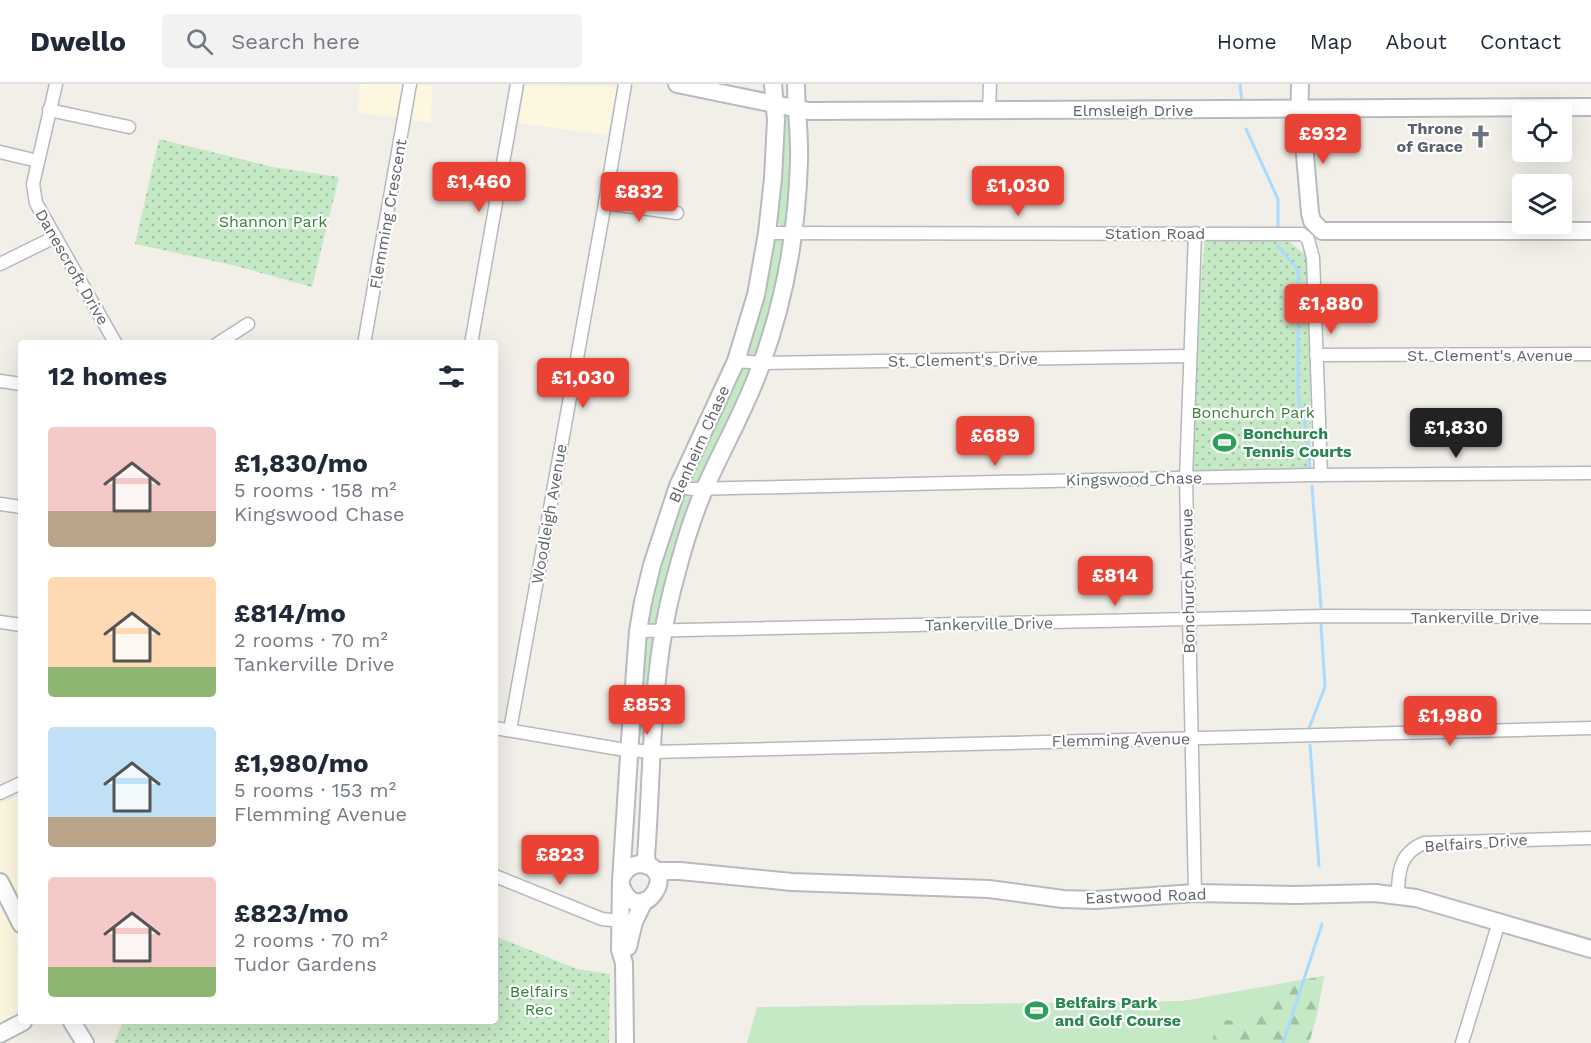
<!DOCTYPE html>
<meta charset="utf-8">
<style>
body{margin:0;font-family:"Work Sans",sans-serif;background:#f2f2f3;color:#1f2937;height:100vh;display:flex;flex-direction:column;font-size:22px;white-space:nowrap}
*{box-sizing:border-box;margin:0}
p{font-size:20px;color:#747a83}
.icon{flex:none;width:33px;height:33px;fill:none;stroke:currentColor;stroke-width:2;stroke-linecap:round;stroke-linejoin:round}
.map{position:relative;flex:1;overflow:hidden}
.drawer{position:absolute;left:18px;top:256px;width:480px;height:684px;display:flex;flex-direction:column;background:#fff;border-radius:6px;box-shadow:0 6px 24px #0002}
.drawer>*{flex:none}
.tools{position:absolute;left:1512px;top:18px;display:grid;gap:12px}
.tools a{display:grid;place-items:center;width:60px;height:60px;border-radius:6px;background:#fff;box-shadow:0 6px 24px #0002;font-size:30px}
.price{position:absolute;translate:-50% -51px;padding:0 14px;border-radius:6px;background:#ea4335;color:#fff;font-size:20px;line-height:39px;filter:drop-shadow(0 2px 3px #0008)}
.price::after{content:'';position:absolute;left:50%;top:36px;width:18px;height:14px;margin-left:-9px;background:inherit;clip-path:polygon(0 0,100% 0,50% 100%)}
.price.active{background:#222;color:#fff}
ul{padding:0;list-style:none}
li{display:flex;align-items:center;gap:18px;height:150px;padding:0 30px}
li span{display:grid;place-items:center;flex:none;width:168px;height:120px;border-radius:6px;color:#555}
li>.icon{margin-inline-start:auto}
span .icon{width:72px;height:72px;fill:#fffc;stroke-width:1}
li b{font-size:26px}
h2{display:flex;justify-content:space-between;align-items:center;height:72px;padding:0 30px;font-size:26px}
header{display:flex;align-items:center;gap:36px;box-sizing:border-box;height:84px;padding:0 30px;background:#fff;border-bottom:2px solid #e0e1e3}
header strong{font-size:28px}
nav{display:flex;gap:33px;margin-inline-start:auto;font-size:21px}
.search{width:420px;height:54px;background:#f2f2f3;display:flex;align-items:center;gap:15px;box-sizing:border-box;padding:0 21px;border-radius:6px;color:#747a83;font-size:22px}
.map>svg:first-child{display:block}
.commercial{fill:#fef7e0}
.green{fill:#c5e8c5}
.forest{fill:url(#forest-firs)}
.park{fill:url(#park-dots)}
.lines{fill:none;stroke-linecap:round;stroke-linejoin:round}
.stream{stroke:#aadaff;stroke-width:3}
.street-casing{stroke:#b5b8bc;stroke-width:15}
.secondary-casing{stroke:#b6babf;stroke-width:20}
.street{stroke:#fff;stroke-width:12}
.secondary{stroke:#fff;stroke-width:16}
.labels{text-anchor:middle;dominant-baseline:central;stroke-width:4.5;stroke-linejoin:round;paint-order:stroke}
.street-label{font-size:16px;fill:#5f6368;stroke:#fff}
.worship-label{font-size:16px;font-weight:bold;fill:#5b616d;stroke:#fff;text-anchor:end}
.park-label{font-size:16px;fill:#348238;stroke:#fff}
.leisure-label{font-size:16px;font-weight:bold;fill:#27864d;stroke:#fff;text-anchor:start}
</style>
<header>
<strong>Dwello</strong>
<div class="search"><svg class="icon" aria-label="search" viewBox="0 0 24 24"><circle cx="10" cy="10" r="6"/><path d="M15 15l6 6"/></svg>Search here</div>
<nav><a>Home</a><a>Map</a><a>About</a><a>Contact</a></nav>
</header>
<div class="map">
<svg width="1591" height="959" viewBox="0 0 1591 959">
<defs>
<pattern id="forest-firs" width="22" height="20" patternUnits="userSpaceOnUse" patternTransform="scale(1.5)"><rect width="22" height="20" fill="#c5e8c5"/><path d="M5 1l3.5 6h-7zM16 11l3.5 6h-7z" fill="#a3c0a4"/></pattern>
<pattern id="park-dots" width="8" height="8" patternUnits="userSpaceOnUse" patternTransform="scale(1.5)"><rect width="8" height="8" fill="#c5e8c5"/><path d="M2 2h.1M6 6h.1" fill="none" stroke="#a3c0a4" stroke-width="1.8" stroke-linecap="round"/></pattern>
</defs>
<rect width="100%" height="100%" fill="#f1efe8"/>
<g class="commercial">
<polygon points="359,0 432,1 431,39 358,28"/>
<polygon points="525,2 617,3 607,51 519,39"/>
<polygon points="21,710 21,860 17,862 21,871 21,930 0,942 0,720"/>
</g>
<g class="green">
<polygon points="787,30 791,31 795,79 786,142 781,142 776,137 783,35"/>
<polygon points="776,154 782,154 786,157 774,219 757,271 749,271 746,268 772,156"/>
<polygon points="739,283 747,283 752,291 702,398 693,400 689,395"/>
<polygon points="687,410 693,415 659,539 655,542 650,542 647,538 650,508 681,411"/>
<polygon points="645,554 651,554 654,556 650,650 634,654"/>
<polygon points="1324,892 1317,930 1309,959 747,959 757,923 1182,917"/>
</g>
<polygon class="forest" points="1324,892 1317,930 1309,959 1212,959 1217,936 1252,937 1274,923 1275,901"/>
<g class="park">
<polygon points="159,55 273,83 339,93 312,203 232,181 135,160"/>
<polygon points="1205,154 1290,158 1309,174 1311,385 1193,387 1194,272"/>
<polygon points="495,852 577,885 610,890 609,959 114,959 123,938 495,938"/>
</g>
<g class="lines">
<g class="stream">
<polyline points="1240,0 1242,18"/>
<polyline points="1246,45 1278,115 1278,144"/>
<polyline points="1278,162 1298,186 1298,314 1305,339 1310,386"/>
<polyline points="1312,402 1321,523"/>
<polyline points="1309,644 1325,603 1321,541"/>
<polyline points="1310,661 1319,782"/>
<polyline points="1283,959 1322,840"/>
</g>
<defs>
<g id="street">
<polyline points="56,0 33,100 36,119 116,260"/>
<polyline points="49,26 129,43"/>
<polyline points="989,27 990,0"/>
<polyline points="0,68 38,77"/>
<polyline points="605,119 677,129"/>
<polyline points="767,149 1302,150 1308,155 1313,174 1321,391"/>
<polyline points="1195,149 1186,394 1195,809"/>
<polyline points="0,180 55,153"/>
<polyline points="217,260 248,240"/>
<polyline points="364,260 410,0"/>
<polyline points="471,260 517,0"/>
<polyline points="1316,271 1591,270"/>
<polyline points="736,277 762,279 1190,272"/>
<polyline points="0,297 21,300"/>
<polyline points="678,402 691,405 1310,391 1591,389"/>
<polyline points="0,420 21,423"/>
<polyline points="0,538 21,541"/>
<polyline points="638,547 1324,532 1591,533"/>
<polyline points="495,644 619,665 652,668 1591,644"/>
<polyline points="510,646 605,119 625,0"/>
<polyline points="0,709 21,699"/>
<polyline points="495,792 602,835 621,837"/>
<path d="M1398,811C1398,787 1400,769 1424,759L1591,754"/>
<polyline points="1462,959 1499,838"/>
</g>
<g id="secondary">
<polyline points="677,0 809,27 1591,23"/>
<path d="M1300,0C1300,20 1297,40 1304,59L1310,129L1312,137L1322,147H1591"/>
<path d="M648,782L646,773C653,680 650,585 675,495C683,464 692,433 705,404C723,363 746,324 761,281C785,216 797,146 799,77C800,51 796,26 796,0"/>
<polyline points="655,787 680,787 792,798 989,805 1063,815 1096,816 1195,809 1295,811 1375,809 1416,814 1591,865"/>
<polyline points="0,798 21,840"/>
<path d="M622,804C641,846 682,784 641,780C633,780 626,785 622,792"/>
<polyline points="628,863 634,838 644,817"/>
<polyline points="72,938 85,959"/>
<polyline points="0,950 23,938"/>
<polyline points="625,959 624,879 620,866 621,797 630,656 638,547 643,518 652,481 678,402 736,277 756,211 767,149 773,94 776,36 773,0"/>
</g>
</defs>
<use href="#street" class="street-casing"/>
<use href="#secondary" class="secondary-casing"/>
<use href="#street" class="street"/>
<use href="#secondary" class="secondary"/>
</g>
<defs>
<symbol id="church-bare" viewBox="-9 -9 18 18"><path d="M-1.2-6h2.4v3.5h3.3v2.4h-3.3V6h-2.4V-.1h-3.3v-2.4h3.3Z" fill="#6b7280" stroke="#fff" stroke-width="2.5" paint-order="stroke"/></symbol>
<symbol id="stadium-bare" viewBox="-9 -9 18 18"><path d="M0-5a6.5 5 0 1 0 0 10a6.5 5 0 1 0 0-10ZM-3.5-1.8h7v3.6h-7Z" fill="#2e9e5b" stroke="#fff" stroke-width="2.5" paint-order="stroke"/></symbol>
</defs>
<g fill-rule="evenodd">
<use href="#church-bare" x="1464" y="36" width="33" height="33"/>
<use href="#stadium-bare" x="1208" y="342" width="33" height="33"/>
<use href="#stadium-bare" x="1020" y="910" width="33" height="33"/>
</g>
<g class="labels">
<g class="street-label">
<text x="1133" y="26">Elmsleigh Drive</text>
<text transform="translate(388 130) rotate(-80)">Flemming Crescent</text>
<text x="1155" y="149">Station Road</text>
<text transform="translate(72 183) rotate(60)">Danescroft Drive</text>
<text x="1490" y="271">St. Clement's Avenue</text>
<text transform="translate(963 276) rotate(-1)">St. Clement's Drive</text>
<text transform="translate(699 360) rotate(-66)">Blenheim Chase</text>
<text transform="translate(1134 395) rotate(-1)">Kingswood Chase</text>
<text transform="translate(549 430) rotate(-80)">Woodleigh Avenue</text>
<text transform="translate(1188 497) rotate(-91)">Bonchurch Avenue</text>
<text x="1475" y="533">Tankerville Drive</text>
<text transform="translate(989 540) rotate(-1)">Tankerville Drive</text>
<text transform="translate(1121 656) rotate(-1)">Flemming Avenue</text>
<text transform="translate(1476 759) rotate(-4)">Belfairs Drive</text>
<text transform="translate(1146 812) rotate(-2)">Eastwood Road</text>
</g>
<g class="worship-label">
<text x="1463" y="44">Throne<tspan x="1463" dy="18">of Grace</tspan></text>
</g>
<g class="park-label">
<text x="273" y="137">Shannon Park</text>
<text x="1253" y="328">Bonchurch Park</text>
<text x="539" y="907">Belfairs<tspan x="539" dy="18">Rec</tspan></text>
</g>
<g class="leisure-label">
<text x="1243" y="349">Bonchurch<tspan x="1243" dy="18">Tennis Courts</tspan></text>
<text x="1055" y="918">Belfairs Park<tspan x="1055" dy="18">and Golf Course</tspan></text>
</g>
</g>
</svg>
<div class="tools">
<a><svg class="icon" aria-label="locate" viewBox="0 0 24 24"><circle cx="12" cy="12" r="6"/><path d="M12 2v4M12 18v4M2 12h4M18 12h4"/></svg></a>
<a><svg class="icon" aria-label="layers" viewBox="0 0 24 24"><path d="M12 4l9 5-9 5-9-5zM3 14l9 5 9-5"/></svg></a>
</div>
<b class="price" style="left:1323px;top:81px">£932</b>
<b class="price" style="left:479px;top:129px">£1,460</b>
<b class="price" style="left:1018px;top:133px">£1,030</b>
<b class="price" style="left:639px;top:139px">£832</b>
<b class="price" style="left:1331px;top:251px">£1,880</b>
<b class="price" style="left:583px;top:325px">£1,030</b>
<b class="price active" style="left:1456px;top:375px">£1,830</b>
<b class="price" style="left:995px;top:383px">£689</b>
<b class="price" style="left:1115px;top:523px">£814</b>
<b class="price" style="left:647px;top:652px">£853</b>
<b class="price" style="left:1450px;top:663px">£1,980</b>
<b class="price" style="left:560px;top:802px">£823</b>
<section class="drawer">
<h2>12 homes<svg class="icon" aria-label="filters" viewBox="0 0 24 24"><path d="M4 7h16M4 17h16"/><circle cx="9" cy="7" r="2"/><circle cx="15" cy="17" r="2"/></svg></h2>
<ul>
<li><span style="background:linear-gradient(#f6c9c9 70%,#b9a48a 0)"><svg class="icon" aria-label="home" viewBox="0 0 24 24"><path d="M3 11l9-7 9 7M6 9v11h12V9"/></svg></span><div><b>£1,830/mo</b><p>5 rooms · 158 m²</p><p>Kingswood Chase</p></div></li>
<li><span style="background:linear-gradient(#ffd9b3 75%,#8fb573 0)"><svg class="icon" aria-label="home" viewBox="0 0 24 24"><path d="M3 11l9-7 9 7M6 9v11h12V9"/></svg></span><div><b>£814/mo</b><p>2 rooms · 70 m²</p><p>Tankerville Drive</p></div></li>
<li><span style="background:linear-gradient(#bfe0f5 75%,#b9a48a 0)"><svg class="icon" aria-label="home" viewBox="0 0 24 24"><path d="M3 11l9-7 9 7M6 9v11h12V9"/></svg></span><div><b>£1,980/mo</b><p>5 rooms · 153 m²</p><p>Flemming Avenue</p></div></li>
<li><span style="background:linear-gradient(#f6c9c9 75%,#8fb573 0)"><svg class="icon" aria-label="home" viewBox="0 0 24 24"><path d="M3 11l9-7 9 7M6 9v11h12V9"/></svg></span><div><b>£823/mo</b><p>2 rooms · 70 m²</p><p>Tudor Gardens</p></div></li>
</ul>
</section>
</div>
